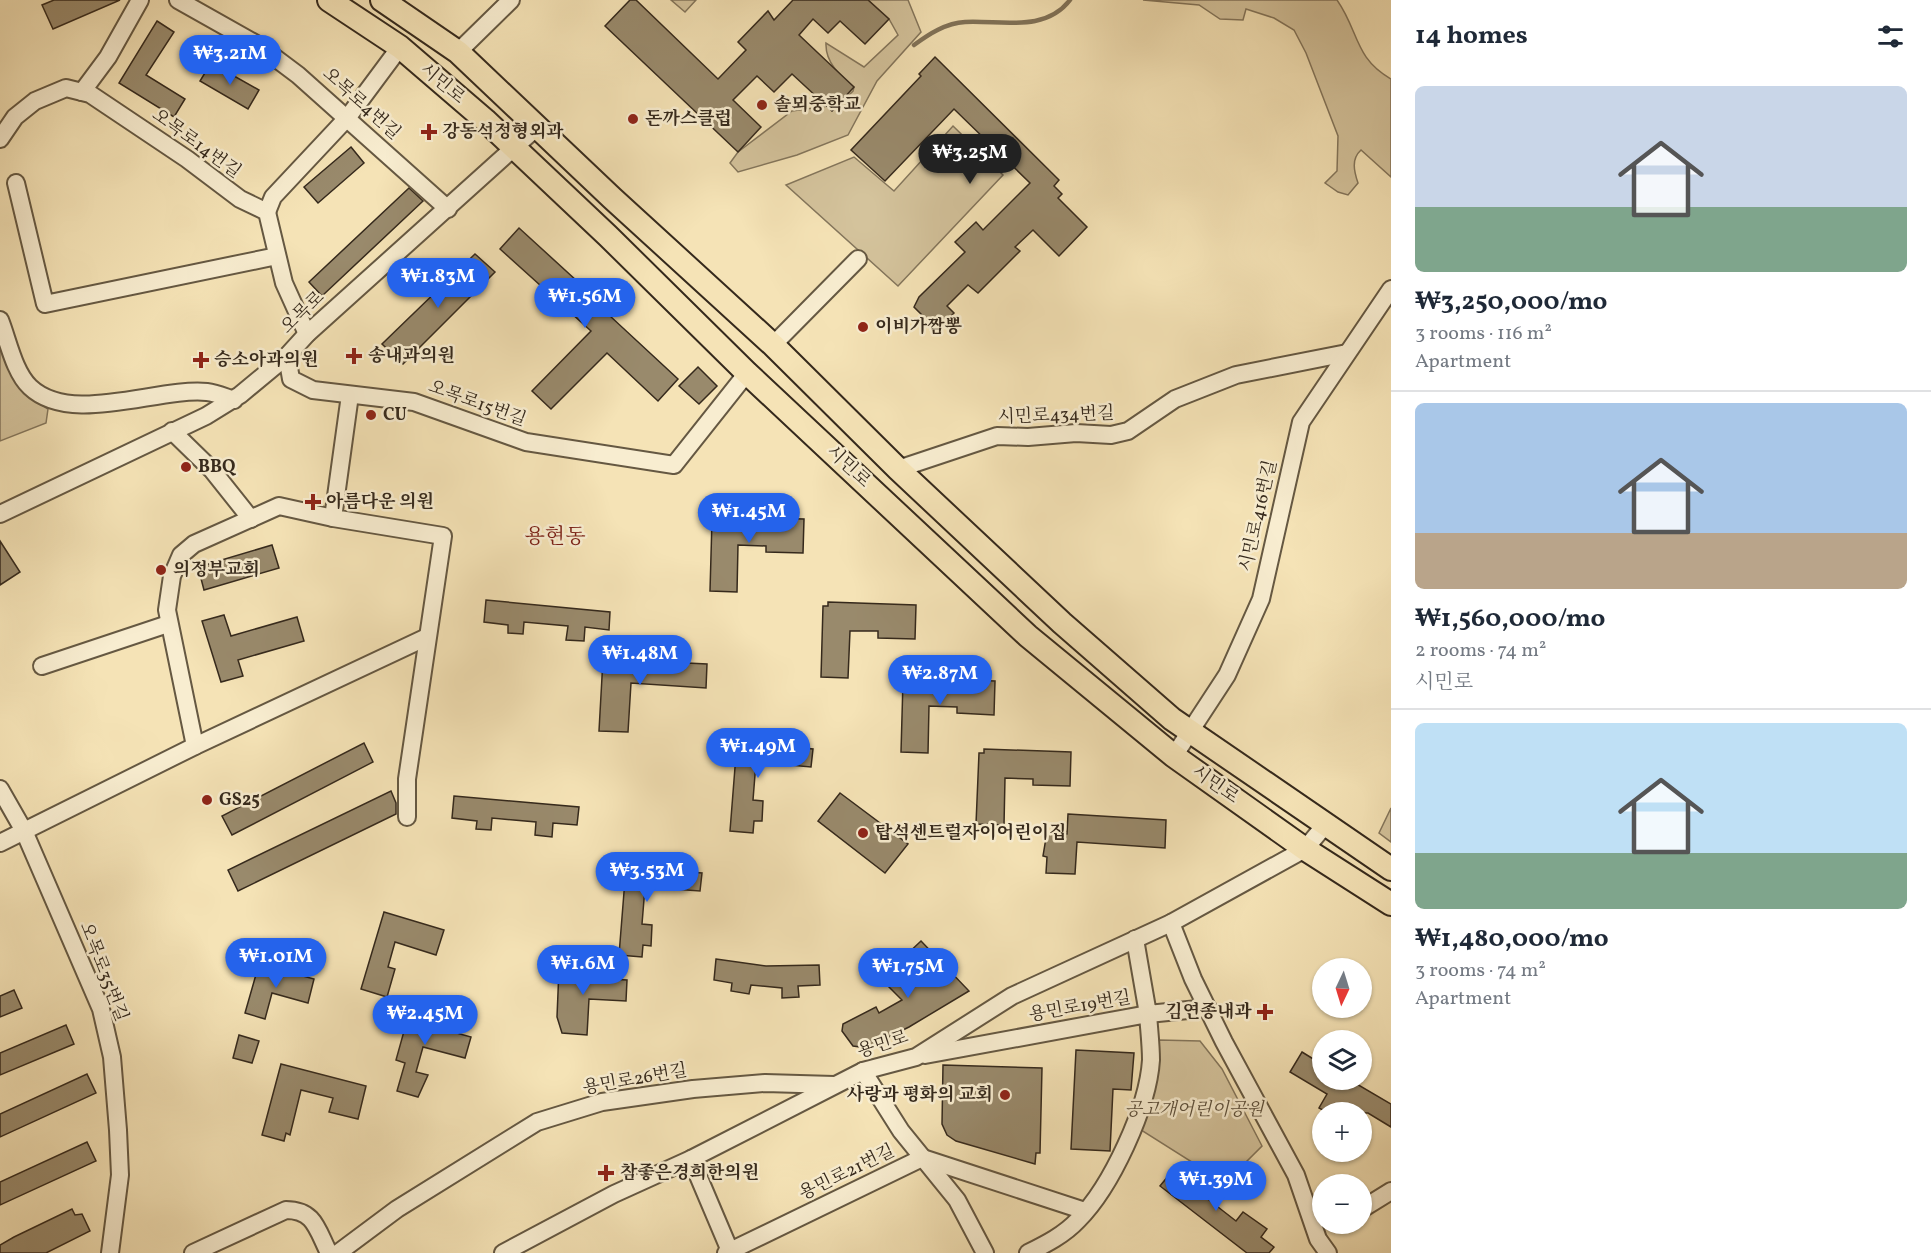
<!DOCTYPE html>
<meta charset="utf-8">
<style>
body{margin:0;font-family:Vollkorn,"Noto Serif KR",serif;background:#f2f2f3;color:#1f2937;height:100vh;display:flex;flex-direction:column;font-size:22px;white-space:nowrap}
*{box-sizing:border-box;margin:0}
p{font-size:20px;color:#747a83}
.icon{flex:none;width:33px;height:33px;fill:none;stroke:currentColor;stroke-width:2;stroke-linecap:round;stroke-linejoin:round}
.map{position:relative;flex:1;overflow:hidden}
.side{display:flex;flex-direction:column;background:#fff;width:540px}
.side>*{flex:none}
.needle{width:39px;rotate:184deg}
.buttons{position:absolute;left:1312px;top:958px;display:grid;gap:12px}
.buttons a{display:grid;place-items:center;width:60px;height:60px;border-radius:50%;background:#fff;box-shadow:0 2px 4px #0004;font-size:30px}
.price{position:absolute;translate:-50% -51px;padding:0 14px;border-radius:21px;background:#2563eb;color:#fff;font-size:20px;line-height:39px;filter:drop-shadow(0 2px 3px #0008)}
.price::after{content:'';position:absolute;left:50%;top:36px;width:18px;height:14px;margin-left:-9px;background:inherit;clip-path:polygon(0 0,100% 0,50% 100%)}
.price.current{background:#222;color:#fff}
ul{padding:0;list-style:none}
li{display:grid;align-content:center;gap:12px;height:318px;padding:0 24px}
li+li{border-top:2px solid #e0e1e3}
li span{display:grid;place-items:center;height:186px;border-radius:9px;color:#555}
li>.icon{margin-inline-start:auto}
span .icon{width:108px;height:108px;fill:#fffc;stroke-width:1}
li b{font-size:26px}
h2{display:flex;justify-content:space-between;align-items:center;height:72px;padding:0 24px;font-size:26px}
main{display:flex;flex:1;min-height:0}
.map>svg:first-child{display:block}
.green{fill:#d4c39c;stroke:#84765c;stroke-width:1.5}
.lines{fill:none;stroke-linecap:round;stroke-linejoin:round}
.stream{stroke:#817359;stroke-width:4.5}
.building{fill:#998a6c;stroke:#35291c;stroke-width:1.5}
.minor-casing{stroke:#655842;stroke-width:20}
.major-casing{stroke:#35291c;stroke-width:26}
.minor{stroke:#f8edd0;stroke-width:16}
.major{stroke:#f5e3b6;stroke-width:22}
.poi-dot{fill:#8f2418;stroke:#f8edd0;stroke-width:2}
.labels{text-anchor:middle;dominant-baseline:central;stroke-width:5;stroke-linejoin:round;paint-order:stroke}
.street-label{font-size:18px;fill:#35291c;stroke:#f8edd0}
.poi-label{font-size:18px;font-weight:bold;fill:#35291c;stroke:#f8edd0;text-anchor:start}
.park-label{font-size:18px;font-style:italic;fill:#5d503c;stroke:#f8edd0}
.quarter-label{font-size:21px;fill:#7a1f14;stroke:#f8edd0}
</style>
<main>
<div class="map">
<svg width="1391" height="1253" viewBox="0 0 1391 1253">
<rect width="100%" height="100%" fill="#f5e3b6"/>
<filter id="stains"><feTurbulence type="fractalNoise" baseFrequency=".00333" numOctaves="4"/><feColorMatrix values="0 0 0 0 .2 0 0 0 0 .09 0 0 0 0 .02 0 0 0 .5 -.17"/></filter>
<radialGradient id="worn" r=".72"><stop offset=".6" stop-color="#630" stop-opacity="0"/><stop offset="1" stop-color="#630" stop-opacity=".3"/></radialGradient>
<g class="green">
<polygon points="671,0 696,0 685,12"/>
<path d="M868,0H908L921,32L877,81L848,135L797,155L738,172L730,163L738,152L792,111L828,106L832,111L853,91L854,87C840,76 825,62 826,43L864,67L898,35L889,19Z"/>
<path d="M1143,0H1337C1359,31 1354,58 1391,79V177L1361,150C1351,159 1354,171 1358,183L1348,195L1338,192L1325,183L1337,171L1338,136L1306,53L1294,30L1274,18L1246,9L1243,20L1220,19L1199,5Z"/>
<polygon points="953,126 1003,175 898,286 786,185 854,157 894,191"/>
<polygon points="2,351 27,396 48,409 46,423 0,441 0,352"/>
<polygon points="1391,808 1391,842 1379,833"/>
<polygon points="1159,1040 1200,1041 1222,1069 1262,1146 1225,1183 1141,1130 1149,1108"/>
</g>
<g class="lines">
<path class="stream" d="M914,45C929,34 946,23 965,22C1001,20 1045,33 1070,0"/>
</g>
<g class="building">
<polygon points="54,0 120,0 53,29 42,5"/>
<polygon points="630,0 636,0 718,79 746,50 738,42 768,11 774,20 793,0 868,0 889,19 865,44 840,21 828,33 813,19 799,35 854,87 832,111 792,74 774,92 757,76 733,100 761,127 738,152 605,26"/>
<polygon points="157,21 174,32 146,75 185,99 174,117 119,83"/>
<polygon points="935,57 1059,180 1054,186 1062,194 1058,198 1087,227 1059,256 1033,230 1015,247 1020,251 978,293 968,285 947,306 954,313 937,330 914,307 919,297 965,252 955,242 976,222 983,230 1030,183 954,109 885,181 851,150 921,76 919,74"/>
<polygon points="211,63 259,90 248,109 200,81"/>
<polygon points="351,147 364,163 318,203 304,187"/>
<polygon points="409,188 423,201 322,296 309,282"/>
<polygon points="519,228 612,313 610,316 678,379 658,401 607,353 551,409 532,391 591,331 500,249"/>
<polygon points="475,254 495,272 403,364 382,344"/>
<polygon points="698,367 717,386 699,404 679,386"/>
<polygon points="717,517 804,519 803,553 766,552 766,546 738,545 737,592 710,591 712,520 717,520"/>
<polygon points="0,541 20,572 0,585"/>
<polygon points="272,545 279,568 204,590 198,567"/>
<polygon points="486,600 610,612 609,630 585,627 584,641 566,640 568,626 524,622 523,634 508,633 508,625 484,622"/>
<polygon points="828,602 916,605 915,639 878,638 878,631 850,631 848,678 821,677 823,606 828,606"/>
<polygon points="224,615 231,636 297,617 304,641 238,660 243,676 221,682 202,621"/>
<polygon points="603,659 707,664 706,688 631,683 628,732 599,731"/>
<polygon points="908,678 995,681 994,715 957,713 957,707 929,706 928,753 901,752 903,681 908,681"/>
<polygon points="737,742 813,749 811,767 756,762 753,800 763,801 762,821 754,821 753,833 730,831"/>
<polygon points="364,743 373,762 232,835 222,816"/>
<polygon points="984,749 1071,752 1070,786 1033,785 1033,779 1005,778 1004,825 976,824 979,753 984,753"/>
<polygon points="391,791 396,803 396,814 238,891 228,870"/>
<polygon points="840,793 908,844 885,873 818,821"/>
<polygon points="454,796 579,807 577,825 553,823 552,837 535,835 536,822 492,818 491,830 476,829 477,821 452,818"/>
<polygon points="1068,814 1166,820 1165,848 1077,842 1075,874 1046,873 1047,857 1043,856 1047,832 1067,834"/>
<polygon points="626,867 702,873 700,891 645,887 642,924 652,925 651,946 643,945 642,957 619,955"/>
<polygon points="384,912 444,930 436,955 395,942 388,967 395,969 387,997 361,989"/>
<polygon points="921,941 969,991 909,1027 867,1048 853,1046 842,1031 843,1024 876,1007 879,1013 902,1000 888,986 909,963 904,957"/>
<polygon points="716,959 766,966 819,965 820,985 798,986 799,997 782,998 782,988 751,985 749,994 731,991 732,983 714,980"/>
<polygon points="259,964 314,979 308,1003 272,993 265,1019 245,1013"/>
<polygon points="565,966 594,967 593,978 627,980 626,1001 589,999 587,1035 562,1033 557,1017 559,969"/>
<polygon points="14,990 22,1008 0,1017 0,996"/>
<polygon points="411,1006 445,1016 442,1029 471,1037 465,1058 423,1047 416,1072 428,1075 418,1097 397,1091 405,1063 396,1060"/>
<polygon points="66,1025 74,1044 0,1075 0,1053"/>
<polygon points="239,1035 259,1041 252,1063 233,1058"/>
<polygon points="1076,1050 1134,1053 1131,1090 1113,1089 1110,1151 1071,1149"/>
<polygon points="1302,1052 1323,1065 1323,1080 1350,1080 1391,1104 1391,1127 1368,1113 1328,1113 1319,1108 1327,1094 1290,1072"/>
<polygon points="281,1064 366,1086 358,1119 329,1112 333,1098 301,1090 290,1135 286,1133 284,1141 262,1135"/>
<polygon points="943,1065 1042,1068 1040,1153 1036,1153 1035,1164 956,1141 947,1135 942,1124"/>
<polygon points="87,1074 96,1093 0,1137 0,1114"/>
<polygon points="87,1142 96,1161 0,1205 0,1182"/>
<polygon points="1178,1164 1215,1193 1209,1200 1236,1221 1243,1212 1267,1229 1261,1237 1274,1247 1269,1253 1247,1253 1160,1186"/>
<polygon points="72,1209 75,1215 82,1214 90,1231 46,1253 0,1253 0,1245 14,1237"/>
</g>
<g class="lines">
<defs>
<g id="minor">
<polyline points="178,0 258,45 298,75 448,209"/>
<polyline points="458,52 511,0"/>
<polyline points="82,92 108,57 140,0"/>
<polyline points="0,139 15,117 35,101 66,88 90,94 187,159 240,199 267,212 284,283 307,334"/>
<polyline points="16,183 45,304 277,256"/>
<polyline points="267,212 273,197 348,117 400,47"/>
<path d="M0,320C8,340 14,372 30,387C71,426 158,387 207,392C216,393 225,397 234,400"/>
<polyline points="773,345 858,259"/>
<polyline points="287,356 291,379 313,390 414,402 526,442 674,465 747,373"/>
<polyline points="350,395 333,518 443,536 407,779 407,817"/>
<polyline points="172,431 212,470 251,519"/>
<polyline points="898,469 997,436 1028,437 1076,433 1111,435 1128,431 1175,399 1236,375 1347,353"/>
<polyline points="0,514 206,416 240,395 287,356 307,334 537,127"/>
<polyline points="42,666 168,624"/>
<polyline points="195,746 167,610 172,576 181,555 194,544 279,506 333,518"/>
<polyline points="1174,756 1227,675 1261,599 1301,422 1391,289"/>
<polyline points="0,789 24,831 101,1009 112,1057 118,1130 120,1175 110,1253"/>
<polyline points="0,843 195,746 427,637"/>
<polyline points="1171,923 1193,979 1224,1042 1296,1175 1318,1239 1328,1253"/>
<polyline points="1135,939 1148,1014 1208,1008"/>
<path d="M925,1055L1148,1014C1149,1029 1151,1045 1151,1060C1148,1108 1111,1187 1078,1220C1064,1235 1046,1244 1028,1253"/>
<polyline points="863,1071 901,1131 957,1200 985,1253"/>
<polyline points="691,1159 730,1251"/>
<polyline points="926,1159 1085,1211"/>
<polyline points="1362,1209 1391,1191"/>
<path d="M193,1253L286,1210C315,1210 317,1230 329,1253"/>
<polyline points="338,1253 397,1209 537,1122 602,1102 693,1089 765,1083 834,1085"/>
<polyline points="503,1253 614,1194 691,1159 863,1071 916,1057 1012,996 1171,923 1305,849 1326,824"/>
<polyline points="726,1253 922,1158"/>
</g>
<g id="major">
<polyline points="329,0 400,47 485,120 608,236 747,373 1028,636 1174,756 1305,849 1391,904"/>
<polyline points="382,0 458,52 612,198 773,345 898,469 1062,623 1172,719 1391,869"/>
</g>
</defs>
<use href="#minor" class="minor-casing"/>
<use href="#major" class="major-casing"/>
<use href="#minor" class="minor"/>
<use href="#major" class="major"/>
</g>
<g class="poi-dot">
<circle cx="762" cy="105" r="6"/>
<circle cx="633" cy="119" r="6"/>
<path d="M426 123h6v6h6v6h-6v6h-6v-6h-6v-6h6z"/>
<circle cx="863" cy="327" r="6"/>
<path d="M351 347h6v6h6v6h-6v6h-6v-6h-6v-6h6z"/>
<path d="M198 351h6v6h6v6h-6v6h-6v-6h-6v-6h6z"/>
<circle cx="371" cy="415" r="6"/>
<circle cx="186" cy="467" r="6"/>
<path d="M310 493h6v6h6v6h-6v6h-6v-6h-6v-6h6z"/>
<circle cx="161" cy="570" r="6"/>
<circle cx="207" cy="800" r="6"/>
<circle cx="863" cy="833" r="6"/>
<path d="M1262 1003h6v6h6v6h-6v6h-6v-6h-6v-6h6z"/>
<circle cx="1005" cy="1095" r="6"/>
<path d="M603 1164h6v6h6v6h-6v6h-6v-6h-6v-6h6z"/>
</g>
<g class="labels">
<g class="street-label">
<text transform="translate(442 84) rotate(40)">시민로</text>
<text transform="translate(361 104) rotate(42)">오목로4번길</text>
<text transform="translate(196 144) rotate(36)">오목로14번길</text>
<text transform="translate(303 313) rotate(-44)">오목로</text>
<text transform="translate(477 404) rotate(20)">오목로15번길</text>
<text transform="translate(1056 416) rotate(-2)">시민로434번길</text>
<text transform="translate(848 467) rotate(43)">시민로</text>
<text transform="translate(1259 516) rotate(-77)">시민로416번길</text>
<text transform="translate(1215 785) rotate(35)">시민로</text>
<text transform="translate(103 972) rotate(69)">오목로35번길</text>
<text transform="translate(1080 1007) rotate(-10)">용민로19번길</text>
<text transform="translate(883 1045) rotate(-18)">용민로</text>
<text transform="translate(635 1080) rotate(-10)">용민로26번길</text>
<text transform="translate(847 1173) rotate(-26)">용민로21번길</text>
</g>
<g class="poi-label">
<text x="774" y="105">솔뫼중학교</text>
<text x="645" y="119">돈까스클럽</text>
<text x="442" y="132">강동석정형외과</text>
<text x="875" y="327">이비가짬뽕</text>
<text x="368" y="356">송내과의원</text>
<text x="214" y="360">승소아과의원</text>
<text x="383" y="415">CU</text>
<text x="198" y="467">BBQ</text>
<text x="326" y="502">아름다운 의원</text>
<text x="173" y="570">의정부교회</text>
<text x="219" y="800">GS25</text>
<text x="875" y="833">탑석센트럴자이어린이집</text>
<text x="1252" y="1012" text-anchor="end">김연종내과</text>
<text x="993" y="1095" text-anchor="end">사랑과 평화의 교회</text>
<text x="620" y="1173">참좋은경희한의원</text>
</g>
<g class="park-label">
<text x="1194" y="1110">공고개어린이공원</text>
</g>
<g class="quarter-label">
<text x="555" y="537">용현동</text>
</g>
</g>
<rect width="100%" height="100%" filter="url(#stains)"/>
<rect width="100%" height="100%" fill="url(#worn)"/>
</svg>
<div class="buttons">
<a><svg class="needle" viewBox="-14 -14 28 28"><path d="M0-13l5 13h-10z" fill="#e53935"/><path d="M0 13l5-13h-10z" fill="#747a83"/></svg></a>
<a><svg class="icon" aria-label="layers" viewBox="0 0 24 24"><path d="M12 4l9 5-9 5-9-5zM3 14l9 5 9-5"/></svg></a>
<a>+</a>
<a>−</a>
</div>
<b class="price" style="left:230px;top:86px">₩3.21M</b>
<b class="price current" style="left:970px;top:185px">₩3.25M</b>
<b class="price" style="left:438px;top:309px">₩1.83M</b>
<b class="price" style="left:585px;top:329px">₩1.56M</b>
<b class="price" style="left:749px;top:544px">₩1.45M</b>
<b class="price" style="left:640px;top:686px">₩1.48M</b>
<b class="price" style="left:940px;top:706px">₩2.87M</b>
<b class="price" style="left:758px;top:779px">₩1.49M</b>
<b class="price" style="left:647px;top:903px">₩3.53M</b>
<b class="price" style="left:276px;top:989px">₩1.01M</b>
<b class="price" style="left:583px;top:996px">₩1.6M</b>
<b class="price" style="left:908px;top:999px">₩1.75M</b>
<b class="price" style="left:425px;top:1046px">₩2.45M</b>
<b class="price" style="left:1216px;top:1212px">₩1.39M</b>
</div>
<section class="side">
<h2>14 homes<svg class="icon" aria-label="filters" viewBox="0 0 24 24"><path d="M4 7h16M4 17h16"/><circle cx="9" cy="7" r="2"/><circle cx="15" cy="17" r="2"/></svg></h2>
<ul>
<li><span style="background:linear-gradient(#c9d6e8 65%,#7fa58c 0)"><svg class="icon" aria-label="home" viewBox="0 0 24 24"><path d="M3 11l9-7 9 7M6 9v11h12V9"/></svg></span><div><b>₩3,250,000/mo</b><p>3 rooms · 116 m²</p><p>Apartment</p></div></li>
<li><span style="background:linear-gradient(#a9c7e8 70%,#b9a48a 0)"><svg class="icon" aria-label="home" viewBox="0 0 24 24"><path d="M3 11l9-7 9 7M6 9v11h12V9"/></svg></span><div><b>₩1,560,000/mo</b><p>2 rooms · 74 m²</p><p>시민로</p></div></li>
<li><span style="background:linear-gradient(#bfe0f5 70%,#7fa58c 0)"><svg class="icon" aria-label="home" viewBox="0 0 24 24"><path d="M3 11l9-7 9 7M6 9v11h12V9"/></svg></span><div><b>₩1,480,000/mo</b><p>3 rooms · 74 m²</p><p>Apartment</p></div></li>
</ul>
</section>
</main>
